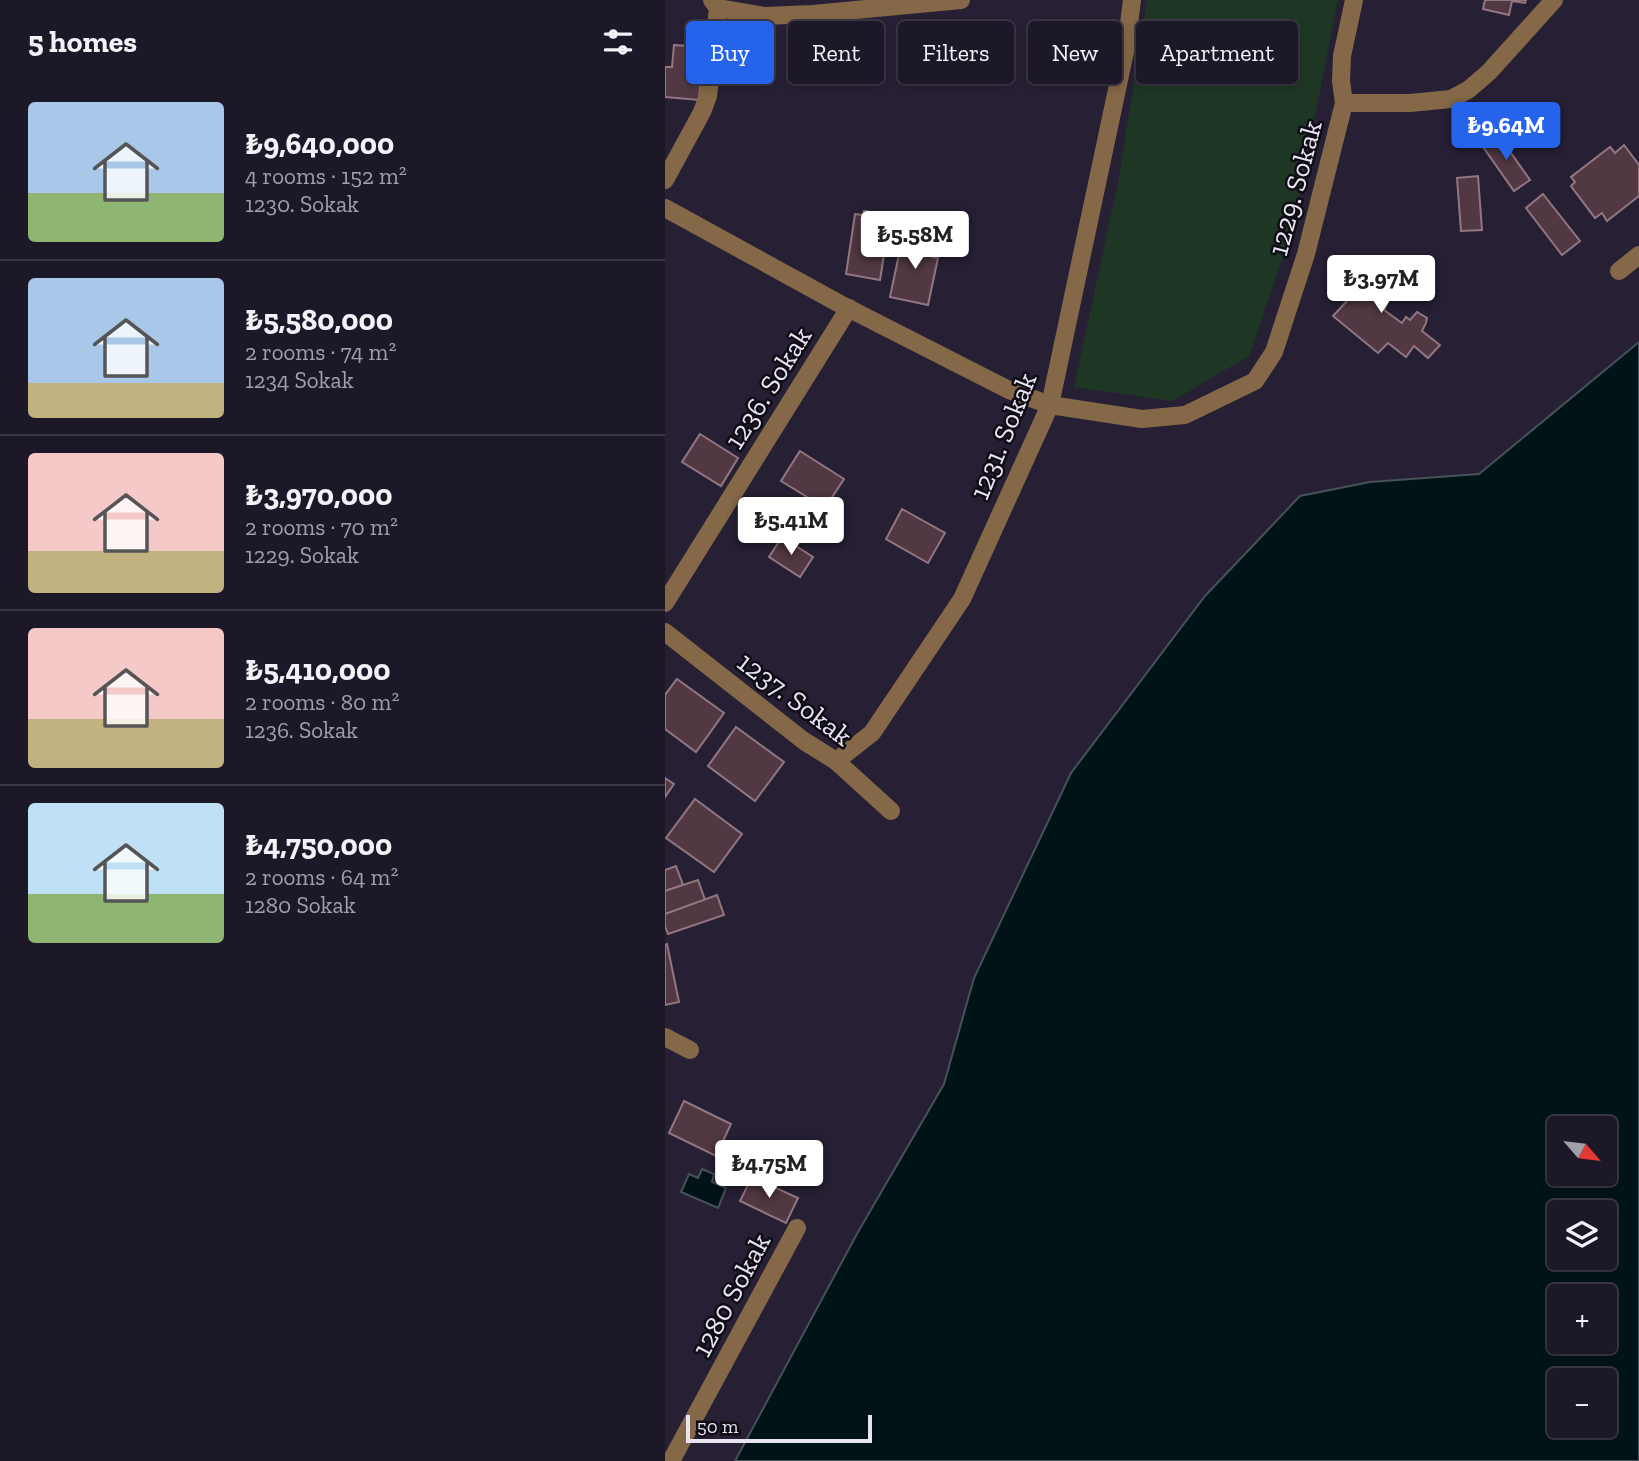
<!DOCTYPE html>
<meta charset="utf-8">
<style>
body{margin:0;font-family:"Zilla Slab",serif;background:#2a2534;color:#f1f3f6;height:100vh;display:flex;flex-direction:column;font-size:26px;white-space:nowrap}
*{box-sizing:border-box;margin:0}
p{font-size:23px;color:#a0a0a8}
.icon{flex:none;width:38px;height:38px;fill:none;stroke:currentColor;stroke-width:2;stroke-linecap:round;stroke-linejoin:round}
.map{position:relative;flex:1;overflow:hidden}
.details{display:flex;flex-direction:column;background:#1d1828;width:665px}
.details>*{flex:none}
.hud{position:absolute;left:21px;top:21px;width:665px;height:63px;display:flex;gap:14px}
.needle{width:46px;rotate:118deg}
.fabs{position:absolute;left:882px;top:1116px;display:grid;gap:14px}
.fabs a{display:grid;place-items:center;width:70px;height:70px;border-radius:7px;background:#1d1828;box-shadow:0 4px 10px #0003,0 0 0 2px #3b3745;font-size:35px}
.scale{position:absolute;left:21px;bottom:18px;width:186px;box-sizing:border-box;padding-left:7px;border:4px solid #e8e4f2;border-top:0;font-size:19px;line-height:24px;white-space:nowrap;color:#e8e4f2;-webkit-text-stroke:5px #0f0c15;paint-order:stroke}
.price{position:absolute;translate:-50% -60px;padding:0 16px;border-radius:7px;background:#fff;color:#222;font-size:23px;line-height:46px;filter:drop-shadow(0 2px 4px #0008)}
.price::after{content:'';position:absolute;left:50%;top:42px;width:21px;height:16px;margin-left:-10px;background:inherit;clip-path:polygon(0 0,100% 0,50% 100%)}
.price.active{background:#2563eb;color:#fff}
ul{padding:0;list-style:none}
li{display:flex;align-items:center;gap:21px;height:175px;padding:0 28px}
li+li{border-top:2px solid #3b3745}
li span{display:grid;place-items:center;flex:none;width:196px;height:140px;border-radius:7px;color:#555}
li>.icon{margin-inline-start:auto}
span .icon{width:84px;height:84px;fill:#fffc;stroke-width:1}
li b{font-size:30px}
h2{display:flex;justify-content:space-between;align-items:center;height:84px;padding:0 28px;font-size:30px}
.tag{padding:0 24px;border-radius:7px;background:#1d1828;box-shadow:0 4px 10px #0003,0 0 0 2px #3b3745;font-size:24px;line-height:63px}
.tag.active{background:#2563eb;color:#fff}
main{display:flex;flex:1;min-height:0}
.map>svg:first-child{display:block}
.green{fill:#1e3724}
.water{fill:#001417;stroke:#465259;stroke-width:2;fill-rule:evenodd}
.building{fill:#513842;stroke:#927681;stroke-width:2}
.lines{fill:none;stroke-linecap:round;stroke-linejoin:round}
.minor{stroke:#846847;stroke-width:18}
.labels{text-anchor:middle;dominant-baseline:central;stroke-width:5;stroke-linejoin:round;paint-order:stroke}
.street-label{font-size:28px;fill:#e8e4f2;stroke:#0f0c15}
</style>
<main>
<section class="details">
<h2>5 homes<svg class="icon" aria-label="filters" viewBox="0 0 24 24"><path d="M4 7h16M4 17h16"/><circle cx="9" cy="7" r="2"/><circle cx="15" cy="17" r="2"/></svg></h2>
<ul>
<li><span style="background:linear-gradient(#a9c7e8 65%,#8fb573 0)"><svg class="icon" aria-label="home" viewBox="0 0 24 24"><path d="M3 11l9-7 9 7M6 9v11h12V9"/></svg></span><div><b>₺9,640,000</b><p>4 rooms · 152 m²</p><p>1230. Sokak</p></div></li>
<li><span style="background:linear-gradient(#a9c7e8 75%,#c2b280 0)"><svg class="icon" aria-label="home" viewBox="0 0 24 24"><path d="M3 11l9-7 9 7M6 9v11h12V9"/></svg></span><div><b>₺5,580,000</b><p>2 rooms · 74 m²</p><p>1234 Sokak</p></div></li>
<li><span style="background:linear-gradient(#f6c9c9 70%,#c2b280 0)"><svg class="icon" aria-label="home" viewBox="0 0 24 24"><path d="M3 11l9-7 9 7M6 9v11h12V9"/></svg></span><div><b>₺3,970,000</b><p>2 rooms · 70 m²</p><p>1229. Sokak</p></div></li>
<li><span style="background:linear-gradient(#f6c9c9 65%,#c2b280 0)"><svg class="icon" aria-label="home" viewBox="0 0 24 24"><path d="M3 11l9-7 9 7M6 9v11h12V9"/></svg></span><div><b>₺5,410,000</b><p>2 rooms · 80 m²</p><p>1236. Sokak</p></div></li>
<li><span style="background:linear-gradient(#bfe0f5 65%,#8fb573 0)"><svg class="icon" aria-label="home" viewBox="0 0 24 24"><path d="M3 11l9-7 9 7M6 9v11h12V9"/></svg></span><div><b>₺4,750,000</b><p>2 rooms · 64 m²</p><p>1280 Sokak</p></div></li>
</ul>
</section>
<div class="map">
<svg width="974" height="1461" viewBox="0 0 974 1461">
<rect width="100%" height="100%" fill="#272035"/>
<polygon class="green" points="482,0 673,0 628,227 584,356 507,401 409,387 454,177"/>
<g class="water">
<path d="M974,342V1461H70L193,1232L279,1084L309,978L406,773L540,596L635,496L705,482L814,474ZM894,1129H940V1174H894ZM894,1213H940V1258H894ZM894,1297H940V1342H894ZM894,1381H940V1426H894Z"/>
<polygon points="37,1169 49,1174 47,1182 61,1188 53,1208 16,1192 24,1174 33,1178"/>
</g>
<g class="building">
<polygon points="820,0 861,0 860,3 847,1 844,15 818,9"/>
<polygon points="9,45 24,46 24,52 38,53 34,100 0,97 0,67 7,67"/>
<polygon points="832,133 865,180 849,191 816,144"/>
<polygon points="959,145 974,165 974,196 942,221 937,213 930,218 906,186 910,182 906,177 945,147 950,153"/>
<polygon points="813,176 817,230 796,231 792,178"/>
<polygon points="878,194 915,241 897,255 861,208"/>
<polygon points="199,211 220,214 218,229 223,230 215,280 181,274 190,214 198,215"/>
<polygon points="249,237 270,241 267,257 273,258 263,305 225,297 237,240 248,242"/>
<polygon points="695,259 717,276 720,270 724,270 729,275 730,280 726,285 729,288 719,302 722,304 719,310 737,323 741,317 745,320 752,312 762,318 761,323 757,331 775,345 763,358 749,346 741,357 723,343 713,353 668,316 696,286 681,274"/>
<polygon points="35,434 73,458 56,486 17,462"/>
<polygon points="135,451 179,479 160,508 116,481"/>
<polygon points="237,509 280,533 263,563 221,539"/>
<polygon points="117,537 148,557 135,577 104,557"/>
<polygon points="12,679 59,713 31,752 0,729 0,695"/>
<polygon points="71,727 119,762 90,801 43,766"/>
<polygon points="0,778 9,784 0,797"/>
<polygon points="30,799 77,834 49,872 1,838"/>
<polygon points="11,866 18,885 0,891 0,870"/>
<polygon points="33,880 40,900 0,914 0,891"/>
<polygon points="52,895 59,915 3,934 0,926 0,914"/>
<polygon points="2,944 14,1002 0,1005 0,945"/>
<polygon points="19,1101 66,1124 51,1156 4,1133"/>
<polygon points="87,1177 133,1198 121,1223 75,1201"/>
</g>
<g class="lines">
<g class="minor">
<polyline points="47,0 53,8 99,16 148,14 296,0"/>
<polyline points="679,103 745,103 786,99 803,90 824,72 889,0"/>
<polyline points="0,180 37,112 43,96 53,8"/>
<polyline points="0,208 175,304 344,390 385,405 477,419 520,415 590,381 609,352 641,254 679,103 676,81 677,56 689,0"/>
<polyline points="954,271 974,255"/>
<polyline points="0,603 184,308"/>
<polyline points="0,632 139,741 171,761 226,811"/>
<polyline points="171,761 207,733 297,599 385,405 461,47 467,0"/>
<polyline points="0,1037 25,1050"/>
<polyline points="6,1461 132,1228"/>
</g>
</g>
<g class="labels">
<g class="street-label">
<text transform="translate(630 188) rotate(-75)">1229. Sokak</text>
<text transform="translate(103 388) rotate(-58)">1236. Sokak</text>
<text transform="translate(338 436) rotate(-68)">1231. Sokak</text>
<text transform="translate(130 699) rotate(37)">1237. Sokak</text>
<text transform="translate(66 1295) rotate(-62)">1280 Sokak</text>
</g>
</g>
</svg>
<div class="fabs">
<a><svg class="needle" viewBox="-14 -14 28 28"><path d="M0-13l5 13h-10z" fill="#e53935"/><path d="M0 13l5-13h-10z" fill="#a0a0a8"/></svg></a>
<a><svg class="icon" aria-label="layers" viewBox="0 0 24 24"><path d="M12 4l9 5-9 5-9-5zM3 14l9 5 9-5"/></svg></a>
<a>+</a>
<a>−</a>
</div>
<div class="scale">50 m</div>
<b class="price active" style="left:841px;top:162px">₺9.64M</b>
<b class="price" style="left:250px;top:271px">₺5.58M</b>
<b class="price" style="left:716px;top:315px">₺3.97M</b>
<b class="price" style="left:126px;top:557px">₺5.41M</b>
<b class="price" style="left:104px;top:1200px">₺4.75M</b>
<div class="hud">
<a class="tag active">Buy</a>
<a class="tag">Rent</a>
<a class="tag">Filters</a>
<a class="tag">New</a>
<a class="tag">Apartment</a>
</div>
</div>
</main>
